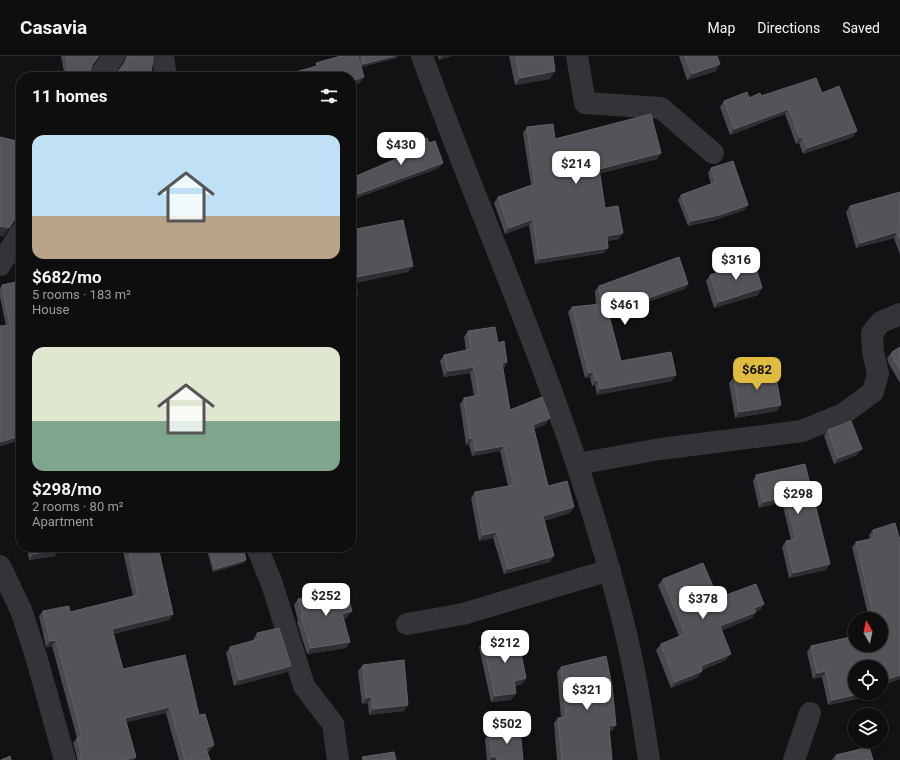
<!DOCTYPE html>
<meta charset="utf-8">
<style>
body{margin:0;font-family:Roboto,sans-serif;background:#1c1c1d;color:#f1f3f6;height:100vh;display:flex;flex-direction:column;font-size:15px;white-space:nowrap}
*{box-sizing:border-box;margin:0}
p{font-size:13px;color:#9b9c9e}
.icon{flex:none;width:22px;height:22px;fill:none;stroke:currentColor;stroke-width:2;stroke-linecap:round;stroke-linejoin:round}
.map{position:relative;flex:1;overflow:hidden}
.drawer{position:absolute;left:16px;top:16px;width:340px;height:480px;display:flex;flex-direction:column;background:#0e0e0f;border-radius:16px;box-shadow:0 1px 3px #0004,0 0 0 1px #2e2e2f}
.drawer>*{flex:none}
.needle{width:26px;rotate:351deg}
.buttons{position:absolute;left:848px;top:556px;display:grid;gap:8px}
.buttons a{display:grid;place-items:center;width:40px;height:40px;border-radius:50%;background:#0e0e0f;box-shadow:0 1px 3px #0004,0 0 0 1px #2e2e2f;font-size:20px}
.price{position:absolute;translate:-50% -34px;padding:0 9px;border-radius:8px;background:#fff;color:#222;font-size:13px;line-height:26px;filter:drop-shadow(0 1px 2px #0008)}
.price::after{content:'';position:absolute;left:50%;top:24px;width:12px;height:9px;margin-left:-6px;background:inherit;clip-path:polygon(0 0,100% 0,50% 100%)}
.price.current{background:#dfbc3f;color:#111}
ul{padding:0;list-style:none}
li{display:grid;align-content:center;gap:8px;height:212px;padding:0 16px}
li span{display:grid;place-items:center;height:124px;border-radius:12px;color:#555}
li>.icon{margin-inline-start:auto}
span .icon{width:72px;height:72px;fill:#fffc;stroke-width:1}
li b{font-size:17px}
h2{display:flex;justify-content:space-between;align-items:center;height:48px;padding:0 16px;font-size:17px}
header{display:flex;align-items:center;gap:24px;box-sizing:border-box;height:56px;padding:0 20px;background:#0e0e0f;border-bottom:1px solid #2e2e2f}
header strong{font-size:19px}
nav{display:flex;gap:22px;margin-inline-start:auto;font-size:14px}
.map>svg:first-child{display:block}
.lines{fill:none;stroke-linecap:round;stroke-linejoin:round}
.minor{stroke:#343438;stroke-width:22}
.wall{fill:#49494f}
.shaded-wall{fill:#2f2f33}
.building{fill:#535359;stroke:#606167}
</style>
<header>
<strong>Casavia</strong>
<nav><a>Map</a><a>Directions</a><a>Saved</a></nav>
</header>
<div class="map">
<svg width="900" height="704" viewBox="0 0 900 704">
<rect width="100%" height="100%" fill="#121214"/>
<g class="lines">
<g class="minor">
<polyline points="163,0 166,21"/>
<path d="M422,0C480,159 550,313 598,475C611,518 623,561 632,605C639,637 644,671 649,704"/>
<polyline points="577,0 585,47 661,52 713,97"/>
<polyline points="99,21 114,0"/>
<polyline points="0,209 21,176"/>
<polyline points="577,408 660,393 802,375 843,358 873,336 878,318 873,295 872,277 881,266 900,258"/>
<polyline points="257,491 272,528 304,630 333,668 338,704"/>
<polyline points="0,510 21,554 36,600 65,704"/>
<polyline points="407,568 463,558 610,514"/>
<polyline points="794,704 810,657"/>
</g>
</g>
<g class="wall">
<polygon points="61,0 99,0 92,10 90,15 91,21 54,21 57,15 64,16"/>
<polygon points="126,0 153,0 124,7"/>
<polygon points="359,0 398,0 396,2 361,11"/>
<polygon points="438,0 452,0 439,4"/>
<polygon points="509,0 553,0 550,23 515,29"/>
<polygon points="679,0 717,0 716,15 687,24"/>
<polygon points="822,37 853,81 803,98 799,87 796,88 785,58 730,79 720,51 724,45 749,42"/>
<polygon points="527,71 555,83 661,97 657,103 600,117 605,152 619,183 608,185 604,197 535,208 529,169 505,178 494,147 498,141 531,129 523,77"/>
<polygon points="405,90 439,112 354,143 351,135 352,122 394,104 397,99 402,97 401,95"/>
<polygon points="711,112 748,149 744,154 715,164 688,170 678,144 681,139 711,128 708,117"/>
<polygon points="900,136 900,199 894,182 856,192 846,156 850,150"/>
<polygon points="710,219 758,239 714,252 706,225"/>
<polygon points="21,225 21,384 0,390 0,270 6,270 0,241 0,232 2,229"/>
<polygon points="599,230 685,233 609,259 621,305 672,325 597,339 595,329 592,330 590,321 585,322 568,256 572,251 596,249 595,235"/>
<polygon points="468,275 498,287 507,306 504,312 502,312 510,354 546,368 534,373 548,430 570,457 544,465 550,506 504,518 493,482 479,485 471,442 475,436 508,430 500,395 472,400 469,388 466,389 460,348 464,342 474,340 470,317 444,321 440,305 444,299 466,294 464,281"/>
<polygon points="900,291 900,327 889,308 887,302 892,296"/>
<polygon points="734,321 777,355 735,362 729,327"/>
<polygon points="828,374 857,399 834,408 824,380"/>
<polygon points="805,408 826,514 789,522 782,491 786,485 791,484 782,446 759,452 753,425 756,419"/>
<polygon points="873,474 900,484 900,623 881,629 881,611 870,640 828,649 822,621 813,623 807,596 811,590 881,589 881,563 869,563 852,491 856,486 870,483 869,479"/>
<polygon points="27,491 59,491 59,494 55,500 29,504"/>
<polygon points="122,491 158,491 173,558 169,564 113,578 123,613 199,659 210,695 207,696 210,704 179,704 166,657 126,666 136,701 134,704 77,704 77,701 73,687 77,682 52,590 46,591 39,560 43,555 70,556 133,540"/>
<polygon points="209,491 244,507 213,516 207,494"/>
<polygon points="663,523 718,542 764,548 760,554 756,555 756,556 752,562 722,574 726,604 702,614 702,615 698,621 671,632 656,594 661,588 679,580 658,529"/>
<polygon points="298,543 352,555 347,561 344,563 350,586 346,592 307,598 297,566 298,565 294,549"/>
<polygon points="257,577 287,616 234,630 226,597 230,591 253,585 253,584"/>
<polygon points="483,585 526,622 522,628 515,630 516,637 511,644 491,646 479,591"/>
<polygon points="363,609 404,655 369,659 368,647 362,648 358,615"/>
<polygon points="561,611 616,669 612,675 609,675 612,704 557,704 554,667 558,662 561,662 557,616"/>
<polygon points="489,677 523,704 487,704 485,683"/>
<polygon points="836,699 873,704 832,704"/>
</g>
<g class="shaded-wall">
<polygon points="394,0 398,0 396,2 361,11 363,8"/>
<polygon points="442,0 452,0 439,4"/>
<polygon points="720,8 716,15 687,24 692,18"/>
<polygon points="555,15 550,23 515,29 520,22"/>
<polygon points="364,21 360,27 351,30 351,25"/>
<polygon points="789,53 785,58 730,79 734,73"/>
<polygon points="857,75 853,81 803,98 807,92"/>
<polygon points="803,81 799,87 796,88 800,82"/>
<polygon points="661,97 657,103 595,119 599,113"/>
<polygon points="443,107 439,112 354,143 358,138"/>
<polygon points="748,149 744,154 715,164 688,170 691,165"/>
<polygon points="21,151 21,158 16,165 10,169"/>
<polygon points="533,163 529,169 505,178 509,172"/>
<polygon points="0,170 9,172 3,181 0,180"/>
<polygon points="897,176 894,182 856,192 860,187"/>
<polygon points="623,177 619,183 603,186 607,180"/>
<polygon points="608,192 604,197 535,208 539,203"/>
<polygon points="413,210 408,216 352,228 356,221"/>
<polygon points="688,228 685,233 604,261 608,256"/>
<polygon points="762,232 758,239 714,252 719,246"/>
<polygon points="351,240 357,240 353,246 351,246"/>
<polygon points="507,306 504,312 498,312 502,307"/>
<polygon points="474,311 470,317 444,321 448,315"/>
<polygon points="594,316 590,321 585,322 589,317"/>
<polygon points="676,319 672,325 597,339 600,333"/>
<polygon points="599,324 595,329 592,330 596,325"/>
<polygon points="781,349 777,355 735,362 739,356"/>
<polygon points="550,362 546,368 529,375 533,369"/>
<polygon points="21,380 21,384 0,390 0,386"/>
<polygon points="473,382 469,388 466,389 470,383"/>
<polygon points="504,390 500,395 472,400 476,395"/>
<polygon points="862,393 857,399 834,408 838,402"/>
<polygon points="785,441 782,446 759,452 763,446"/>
<polygon points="574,451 570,457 539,466 543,460"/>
<polygon points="497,476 493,482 479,485 483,479"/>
<polygon points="59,494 55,500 29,504 33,498"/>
<polygon points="554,500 550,506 504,518 508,513"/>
<polygon points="246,504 244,507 213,516 215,513"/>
<polygon points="830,508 826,514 789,522 793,517"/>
<polygon points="764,548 760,554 750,558 754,552"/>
<polygon points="352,555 347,561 338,564 342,558"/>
<polygon points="756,556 752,562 716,577 720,570"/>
<polygon points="173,558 169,564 108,579 112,573"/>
<polygon points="56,584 52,590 46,591 50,585"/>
<polygon points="350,586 346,592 307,598 311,592"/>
<polygon points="731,598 726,604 696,616 701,610"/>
<polygon points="291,610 287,616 234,630 239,624"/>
<polygon points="702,615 698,621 671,632 675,626"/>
<polygon points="826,615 822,621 813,623 817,617"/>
<polygon points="900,619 900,623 881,629 881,625"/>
<polygon points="526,622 522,628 510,631 514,625"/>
<polygon points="516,637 511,644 491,646 495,640"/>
<polygon points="863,637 873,637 870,640 828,649 832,644"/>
<polygon points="372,641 368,647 362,648 366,642"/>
<polygon points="408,649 404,655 369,659 373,653"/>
<polygon points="170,651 166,657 121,667 125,662"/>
<polygon points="616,669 612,675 605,675 609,670"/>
<polygon points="214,689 210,695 202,698 206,692"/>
<polygon points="136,701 134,704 125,704"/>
<polygon points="492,701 497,701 495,704 490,704"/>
</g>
<g class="building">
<polygon points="66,0 99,0 92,9 90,15 91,21 56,21 57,15 69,17"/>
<polygon points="128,0 153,0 151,21 114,21 128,2"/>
<polygon points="341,0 358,0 364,21 351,25 351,21 277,21 317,10 316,7"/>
<polygon points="362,0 394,0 363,8"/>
<polygon points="516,0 553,0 555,15 520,22"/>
<polygon points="685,0 717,0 720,8 692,18"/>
<polygon points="816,22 822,37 839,30 857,75 807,92 803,81 800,82 789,53 734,73 724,45 747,36 749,42 760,37 761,40"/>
<polygon points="651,58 661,97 599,113 605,152 618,150 623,177 607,180 608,192 539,203 533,163 509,172 498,141 535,128 527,71 553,68 555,83"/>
<polygon points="0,81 21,86 21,157 16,161 9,172 0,170"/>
<polygon points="427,82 429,87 435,85 443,107 358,138 352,122 398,102 397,99 407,95 405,90"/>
<polygon points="733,105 748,149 719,159 691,165 681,139 716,126 711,112"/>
<polygon points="900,136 900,183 897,176 860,187 850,150"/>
<polygon points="403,164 413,210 356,221 357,240 351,240 351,174"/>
<polygon points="679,201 688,228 608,256 621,305 671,296 676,319 600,333 599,324 596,325 594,316 589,317 572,251 601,248 599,230"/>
<polygon points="754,205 762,232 719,246 710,219"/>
<polygon points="21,225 21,380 0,386 0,270 10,269 2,229"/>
<polygon points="495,271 498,287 504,285 507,306 502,307 510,354 542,341 550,362 533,369 548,430 567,425 574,451 543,460 554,500 508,513 497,476 483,479 475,436 514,429 504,390 476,395 473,382 470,383 464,342 479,339 474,311 448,315 444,299 471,293 468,275"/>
<polygon points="900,291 900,314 893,302 892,296"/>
<polygon points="775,315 781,349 739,356 734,321"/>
<polygon points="851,365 862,393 838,402 828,374"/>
<polygon points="805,408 830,508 793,517 786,485 796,483 785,441 763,446 756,419"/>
<polygon points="895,467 900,484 900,619 881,625 881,611 855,611 855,637 863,637 832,644 826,615 817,617 811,590 855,580 855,589 881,589 881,563 874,563 856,486 875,482 873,474"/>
<polygon points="32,491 59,491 59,494 33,498"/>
<polygon points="128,491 158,491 173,558 112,573 123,613 185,599 199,659 205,658 214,689 206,692 210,704 185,704 170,651 125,662 136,701 125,704 80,704 81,695 77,682 82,680 56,584 50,585 43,555 69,550 70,556 138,539"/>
<polygon points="209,491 243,491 246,504 215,513"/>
<polygon points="703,507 718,542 756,528 764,548 754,552 756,556 720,570 731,598 701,610 702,615 675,626 661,588 685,578 663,523"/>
<polygon points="345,530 352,555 342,558 350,586 311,592 301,560 303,560 298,543"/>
<polygon points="279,572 291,610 239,624 230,591 259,583 257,577"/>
<polygon points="517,578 526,622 514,625 516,637 495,640 483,585"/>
<polygon points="606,600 612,630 616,669 609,670 612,704 562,704 558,662 566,661 561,611"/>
<polygon points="404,604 408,649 373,653 372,641 366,642 363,609"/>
<polygon points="520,672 523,704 497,704 497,701 492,701 489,677"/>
<polygon points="869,691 873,704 837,704 836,699"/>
<polygon points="394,696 396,704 363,704 362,701"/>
<polygon points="10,700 11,704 1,704"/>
</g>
</svg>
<div class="buttons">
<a><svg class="needle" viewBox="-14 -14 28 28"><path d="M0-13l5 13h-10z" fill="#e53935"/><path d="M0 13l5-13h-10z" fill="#9b9c9e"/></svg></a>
<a><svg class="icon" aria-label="locate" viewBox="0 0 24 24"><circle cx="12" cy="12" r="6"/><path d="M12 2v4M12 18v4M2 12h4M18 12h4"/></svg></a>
<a><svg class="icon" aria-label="layers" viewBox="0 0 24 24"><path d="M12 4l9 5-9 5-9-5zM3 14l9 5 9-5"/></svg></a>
</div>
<b class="price" style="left:401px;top:110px">$430</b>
<b class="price" style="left:576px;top:129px">$214</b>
<b class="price" style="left:736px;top:225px">$316</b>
<b class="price" style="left:625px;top:270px">$461</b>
<b class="price current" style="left:757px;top:335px">$682</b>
<b class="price" style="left:798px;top:459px">$298</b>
<b class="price" style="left:326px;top:561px">$252</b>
<b class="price" style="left:703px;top:564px">$378</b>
<b class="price" style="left:505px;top:608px">$212</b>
<b class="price" style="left:587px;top:655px">$321</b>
<b class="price" style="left:507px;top:689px">$502</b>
<section class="drawer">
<h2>11 homes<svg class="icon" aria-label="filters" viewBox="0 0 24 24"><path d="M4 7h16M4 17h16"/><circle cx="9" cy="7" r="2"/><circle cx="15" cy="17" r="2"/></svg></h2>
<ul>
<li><span style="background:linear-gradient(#bfe0f5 65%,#b9a48a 0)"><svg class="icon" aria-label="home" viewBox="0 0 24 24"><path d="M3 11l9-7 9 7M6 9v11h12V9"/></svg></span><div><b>$682/mo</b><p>5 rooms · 183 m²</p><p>House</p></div></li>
<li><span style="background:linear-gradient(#dfe7d0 60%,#7fa58c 0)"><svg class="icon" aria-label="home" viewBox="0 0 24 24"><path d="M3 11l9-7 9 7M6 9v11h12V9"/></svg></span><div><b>$298/mo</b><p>2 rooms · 80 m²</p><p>Apartment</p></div></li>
</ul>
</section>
</div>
